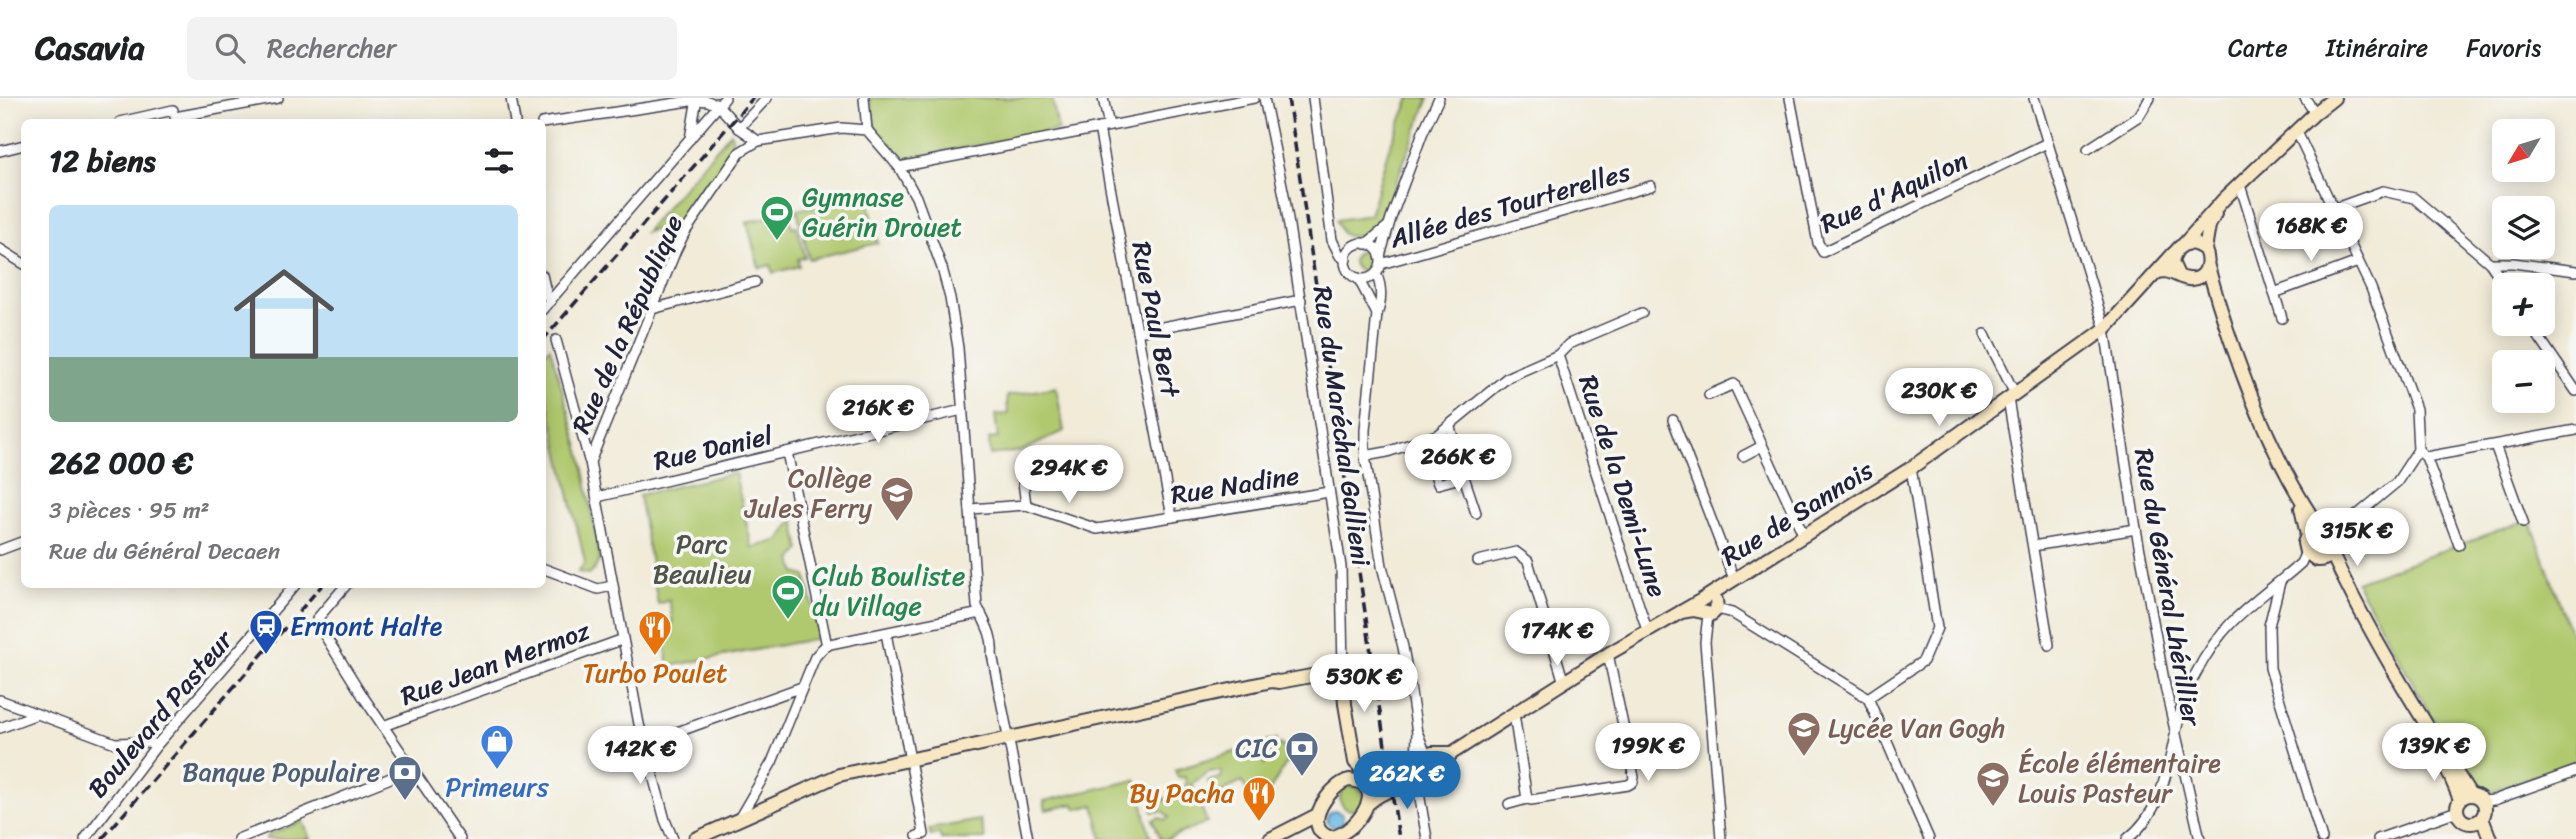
<!DOCTYPE html>
<html lang="fr">
<meta charset="utf-8">
<style>
body{margin:0;font-family:Sriracha,sans-serif;background:#f2f2f2;color:#202124;height:100vh;display:flex;flex-direction:column;font-size:26px;white-space:nowrap}
*{box-sizing:border-box;margin:0}
p{font-size:23px;color:#757577}
.icon{flex:none;width:38px;height:38px;fill:none;stroke:currentColor;stroke-width:2;stroke-linecap:round;stroke-linejoin:round}
.map{position:relative;flex:1;overflow:hidden}
.drawer{position:absolute;left:21px;top:21px;width:525px;height:469px;display:flex;flex-direction:column;background:#fff;border-radius:10px;box-shadow:0 4px 18px #0003}
.drawer>*{flex:none}
.needle{width:46px;rotate:232deg}
.controls{position:absolute;left:2492px;top:21px;display:grid;gap:14px}
.controls a{display:grid;place-items:center;width:63px;height:63px;border-radius:10px;background:#fff;box-shadow:0 4px 18px #0003;font-size:35px}
.price{position:absolute;translate:-50% -60px;padding:0 16px;border-radius:24px;background:#fff;color:#222;font-size:23px;line-height:46px;filter:drop-shadow(0 2px 4px #0008)}
.price::after{content:'';position:absolute;left:50%;top:42px;width:21px;height:16px;margin-left:-10px;background:inherit;clip-path:polygon(0 0,100% 0,50% 100%)}
.price.active{background:#1f6fb2;color:#fff}
ul{padding:0;list-style:none}
li{display:grid;align-content:center;gap:14px;height:371px;padding:0 28px}
li+li{border-top:2px solid #e0e0e0}
li span{display:grid;place-items:center;height:217px;border-radius:10px;color:#555}
li>.icon{margin-inline-start:auto}
span .icon{width:126px;height:126px;fill:#fffc;stroke-width:1}
li b{font-size:30px}
h2{display:flex;justify-content:space-between;align-items:center;height:84px;padding:0 28px;font-size:30px}
header{display:flex;align-items:center;gap:42px;box-sizing:border-box;height:98px;padding:0 35px;background:#fff;border-bottom:2px solid #e0e0e0}
header strong{font-size:33px}
nav{display:flex;gap:38px;margin-inline-start:auto;font-size:24px}
.search{width:490px;height:63px;background:#f2f2f2;display:flex;align-items:center;gap:18px;box-sizing:border-box;padding:0 24px;border-radius:10px;color:#757577;font-size:26px}
.map>svg:first-child{display:block}
.green{fill:#b0c96e;stroke:#697654;stroke-width:2}
.water{fill:#6cbce7;stroke:#476f91;stroke-width:2}
.lines{fill:none;stroke-linecap:round;stroke-linejoin:round}
.street-casing{stroke:#414053;stroke-width:12}
.secondary-casing{stroke:#414053;stroke-width:16}
.street{stroke:#fff;stroke-width:9}
.secondary{stroke:#f7e8c3;stroke-width:12}
.rail{stroke:#22223b;stroke-width:3.5;stroke-dasharray:10 5;stroke-linecap:butt}
.labels{text-anchor:middle;dominant-baseline:central;stroke-width:7;stroke-linejoin:round;paint-order:stroke}
.street-label{font-size:26px;fill:#22223b;stroke:#f6f6f2}
.leisure-label{font-size:26px;fill:#27864d;stroke:#f6f6f2;text-anchor:start}
.education-label{font-size:26px;fill:#785e54;stroke:#f6f6f2;text-anchor:start}
.park-label{font-size:26px;fill:#4d544a;stroke:#f6f6f2}
.transit-label{font-size:26px;fill:#164399;stroke:#f6f6f2;text-anchor:start}
.food-label{font-size:26px;fill:#c56008;stroke:#f6f6f2}
.service-label{font-size:26px;fill:#4e5e75;stroke:#f6f6f2;text-anchor:end}
.shop-label{font-size:26px;fill:#366cbe;stroke:#f6f6f2}
</style>
<header>
<strong>Casavia</strong>
<div class="search"><svg class="icon" aria-label="search" viewBox="0 0 24 24"><circle cx="10" cy="10" r="6"/><path d="M15 15l6 6"/></svg>Rechercher</div>
<nav><a>Carte</a><a>Itinéraire</a><a>Favoris</a></nav>
</header>
<div class="map">
<svg width="2576" height="741" viewBox="0 0 2576 741">
<rect width="100%" height="100%" fill="#f6f6f2"/>
<filter id="ink" filterUnits="userSpaceOnUse"><feTurbulence type="fractalNoise" baseFrequency=".0143" numOctaves="2"/><feDisplacementMap in="SourceGraphic" scale="14" xChannelSelector="R" yChannelSelector="G"/><feConvolveMatrix kernelMatrix="1 2 1 2 8 2 1 2 1" color-interpolation-filters="sRGB"/></filter>
<filter id="wash" filterUnits="userSpaceOnUse"><feTurbulence type="fractalNoise" baseFrequency=".00686" numOctaves="4" result="noise"/><feDisplacementMap in="SourceGraphic" scale="28" xChannelSelector="R" yChannelSelector="G"/><feGaussianBlur stdDeviation="1.57" result="paint"/><feColorMatrix in="noise" values="0 0 0 0 0 0 0 0 0 0 0 0 0 0 0 0 0 1.4 0 .05"/><feComposite in="paint" operator="in"/></filter>
<g filter="url(#wash)">
<rect width="100%" height="100%" fill="#f1ebd8"/>
<g class="green">
<path d="M870,0H1052L1058,32L906,61C877,48 874,29 870,0Z"/>
<path d="M1410,0H1429L1380,124C1369,136 1358,143 1342,135L1336,122L1370,117L1388,53Z"/>
<path d="M731,34C740,58 697,105 683,125L645,134Z"/>
<polygon points="867,96 878,145 809,161 797,112"/>
<polygon points="788,114 792,129 797,128 805,159 798,161 799,168 773,175 771,167 759,170 747,124"/>
<circle cx="1363" cy="163" r="10"/>
<polygon points="550,249 582,360 600,461 594,472 589,476 578,474 585,464 543,283 543,257"/>
<polygon points="1056,289 1064,333 1022,353 990,357 989,341 998,340 995,317 1008,316 1007,298"/>
<polygon points="735,375 752,450 780,442 794,421 800,452 792,462 796,475 806,478 820,540 669,568 662,529 673,524 669,502 658,506 639,397"/>
<polygon points="2530,421 2576,551 2576,663 2493,693 2469,684 2356,484"/>
<polygon points="1277,641 1263,654 1264,666 1269,663 1271,654 1281,646 1292,662 1285,667 1267,697 1252,702 1242,684 1222,693 1227,705 1219,708 1208,683 1221,680 1222,673 1208,674 1192,686 1207,724 1167,741 1161,741 1153,722 1159,719 1165,722 1169,720 1164,713 1153,714 1148,697 1157,691 1160,692 1165,702 1183,696 1182,690 1187,687 1185,679 1178,680 1175,672"/>
<path d="M1136,682C1145,700 1143,720 1151,738L1140,741H1102L1094,707L1076,711L1074,706L1046,712L1044,703Z"/>
<circle cx="1352" cy="700" r="12"/>
<polygon points="980,722 985,741 941,741 939,735 931,738 929,731"/>
<polygon points="303,723 310,741 266,741 268,737"/>
</g>
<circle class="water" cx="1335" cy="721" r="8"/>
</g>
<g filter="url(#ink)">
<g class="lines">
<defs>
<g id="street">
<polyline points="511,0 515,24"/>
<polyline points="864,0 867,32"/>
<polyline points="1103,0 1109,28"/>
<polyline points="1264,0 1285,102 1341,469 1343,572"/>
<polyline points="1313,0 1332,142 1340,158 1346,161"/>
<polyline points="1790,0 1818,145 1823,154 2047,45"/>
<polyline points="2034,0 2105,231 2136,431 2166,593 2200,741"/>
<polyline points="2305,0 2315,15"/>
<polyline points="716,5 739,30 758,43"/>
<polyline points="175,19 278,0"/>
<polyline points="120,24 173,12"/>
<polyline points="542,25 697,2 708,3 718,8"/>
<polyline points="739,30 767,0"/>
<polyline points="1099,30 1172,419"/>
<polyline points="2296,32 2371,190 2416,311 2418,352 2397,384 2333,437"/>
<polyline points="690,41 697,0"/>
<polyline points="2088,51 2139,18 2150,0"/>
<polyline points="0,53 24,47"/>
<polyline points="899,69 1254,0"/>
<polyline points="2240,87 2282,220"/>
<polyline points="2333,111 2383,93 2414,100 2490,165 2505,187"/>
<circle cx="1363" cy="163" r="18"/>
<polyline points="1366,146 1387,129"/>
<polyline points="0,151 24,166"/>
<polyline points="1380,158 1391,120 1423,34 1439,0"/>
<polyline points="2490,165 2513,165 2576,173"/>
<polyline points="1381,166 1651,88"/>
<path d="M1376,176C1382,187 1382,204 1377,216L1365,332V358L1382,468L1403,549L1411,594L1417,635L1416,666"/>
<polyline points="542,177 547,198 551,203"/>
<polyline points="1358,180 1377,216"/>
<polyline points="2274,195 2358,164"/>
<polyline points="652,211 755,184"/>
<polyline points="542,212 725,0"/>
<polyline points="2530,226 2576,293"/>
<polyline points="1137,234 1301,202"/>
<polyline points="1985,236 2015,296"/>
<polyline points="556,242 589,362"/>
<polyline points="1558,257 1647,532"/>
<polyline points="1709,297 1734,286 1804,438"/>
<polyline points="2008,301 2049,547"/>
<polyline points="1673,322 1734,481"/>
<polyline points="1425,342 1438,386 1464,379 1450,329"/>
<polyline points="2495,347 2523,424"/>
<polyline points="2418,352 2426,359 2576,332"/>
<polyline points="787,354 827,548"/>
<polyline points="1365,358 1387,354 1437,337 1508,279 1558,257 1569,246 1642,215"/>
<polyline points="1743,358 1762,348"/>
<polyline points="2426,359 2459,447"/>
<polyline points="1021,368 1026,407"/>
<polyline points="1464,379 1476,415"/>
<polyline points="597,399 962,312"/>
<polyline points="970,411 1026,407 1097,431 1329,394"/>
<polyline points="2033,448 2136,431"/>
<polyline points="0,452 24,443"/>
<polyline points="1478,463 1516,454 1528,463 1564,585"/>
<polyline points="542,470 598,491 612,488"/>
<polyline points="2280,484 2269,528 2270,570 2322,741"/>
<polyline points="347,486 317,521 317,525 364,600 460,741"/>
<polyline points="1717,511 1732,515 1868,600 1929,741"/>
<polyline points="1708,517 1705,544 1721,741"/>
<polyline points="886,535 924,736 917,738"/>
<polyline points="1868,600 1923,563 1937,530 1911,370"/>
<polyline points="0,602 115,645 149,644 156,648"/>
<polyline points="1514,616 1527,701"/>
<polyline points="383,628 621,542"/>
<polyline points="0,630 37,616"/>
<polyline points="1418,636 1428,662 1423,679"/>
<polyline points="644,646 802,589"/>
<polyline points="1417,683 1427,741"/>
<polyline points="2483,703 2494,702 2576,673"/>
<polyline points="1509,706 1527,701 1531,702 1628,687 1633,684 1634,679 1608,556"/>
<polyline points="740,719 772,664 815,559 823,550 830,546 981,515"/>
<polyline points="85,741 156,648 296,486"/>
<polyline points="238,741 413,671"/>
<path d="M673,741L665,722L639,626L590,364L676,152L685,134L740,54L758,43L841,30L867,32L899,69L916,99L942,170L950,200L958,250L977,508C984,523 994,538 992,556L1028,741"/>
<path d="M2127,741C2178,702 2166,629 2195,577C2205,558 2217,539 2232,524C2253,503 2279,485 2301,465L2306,454"/>
<polyline points="2378,741 2457,713"/>
</g>
<g id="secondary">
<polyline points="2184,146 2224,101 2315,15 2334,0"/>
<polyline points="2205,152 2209,128 2215,116"/>
<path d="M2208,169C2232,254 2269,358 2320,431"/>
<path d="M2156,175C2170,169 2176,180 2189,181C2206,183 2211,165 2205,152C2191,140 2176,145 2172,164L2177,175"/>
<path d="M2301,410L2307,437L2304,445L2306,454L2317,462C2327,462 2334,457 2335,447L2330,435L2320,431L2307,437"/>
<path d="M2332,456C2371,540 2421,619 2470,696"/>
<polyline points="1681,514 1693,512 1712,516 1717,511 1716,502"/>
<polyline points="2447,671 2460,701"/>
<path d="M1349,682C1394,685 1352,741 1329,739C1300,728 1331,686 1349,682Z"/>
<polyline points="1366,690 1374,690 1406,678 1420,663 1432,655 1452,655"/>
<circle cx="2471" cy="711" r="14"/>
<path d="M1370,704C1381,694 1397,690 1411,685C1426,680 1442,667 1452,655L1608,556L1700,503L1911,370L2105,231L2174,155"/>
<polyline points="2482,720 2490,741"/>
<polyline points="695,741 839,677 1272,583 1279,584 1343,572 1345,606 1355,664 1360,669 1365,688"/>
<polyline points="1270,741 1317,717"/>
</g>
</defs>
<use href="#street" class="street-casing"/>
<use href="#secondary" class="secondary-casing"/>
<use href="#street" class="street"/>
<use href="#secondary" class="secondary"/>
<g class="rail">
<polyline points="1288,0 1399,741"/>
<polyline points="542,243 753,0"/>
<polyline points="102,741 323,486"/>
</g>
</g>
</g>
<defs>
<symbol id="stadium-pin" viewBox="-11 -11 22 30"><path d="M0 17L-7.5 6A9.5 9.5 0 1 1 7.5 6Z" fill="#2e9e5b" stroke="#f6f6f2"/><path d="M0-5a6.5 5 0 1 0 0 10a6.5 5 0 1 0 0-10ZM-3.5-1.8h7v3.6h-7Z" fill="#fff"/></symbol>
<symbol id="school-pin" viewBox="-11 -11 22 30"><path d="M0 17L-7.5 6A9.5 9.5 0 1 1 7.5 6Z" fill="#8d6e63" stroke="#f6f6f2"/><path d="M0-5L7-2L0 1L-7-2ZM-4 1L0 2.5L4 1V4Q0 6-4 4Z" fill="#fff"/></symbol>
<symbol id="station-pin" viewBox="-11 -11 22 30"><path d="M0 17L-7.5 6A9.5 9.5 0 1 1 7.5 6Z" fill="#1a4fb4" stroke="#f6f6f2"/><path d="M-3-6H3Q5-6 5-4V2Q5 4 3 4L4.5 6H3L1.5 4h-3L-3 6H-4.5L-3 4Q-5 4-5 2V-4Q-5-6-3-6ZM-3.5-4v3h7v-3ZM-3.5 1v1.5H-2V1ZM2 1v1.5H3.5V1Z" fill="#fff"/></symbol>
<symbol id="restaurant-pin" viewBox="-11 -11 22 30"><path d="M0 17L-7.5 6A9.5 9.5 0 1 1 7.5 6Z" fill="#e8710a" stroke="#f6f6f2"/><path d="M-5-6h1v4h1v-4h1v4h1v-4h1v5L-1.5 .5V6h-2V.5L-5-1ZM5-6V6H3V1.5H1.5Q1.5-4 5-6Z" fill="#fff"/></symbol>
<symbol id="shop-pin" viewBox="-11 -11 22 30"><path d="M0 17L-7.5 6A9.5 9.5 0 1 1 7.5 6Z" fill="#3f7fe0" stroke="#f6f6f2"/><path d="M-5-2.5h2.3a2.7 3.5 0 0 1 5.4 0H5L5.5 6h-11ZM-1.5-2.5h3a1.5 2.3 0 0 0-3 0Z" fill="#fff"/></symbol>
<symbol id="bank-pin" viewBox="-11 -11 22 30"><path d="M0 17L-7.5 6A9.5 9.5 0 1 1 7.5 6Z" fill="#5c6f8a" stroke="#f6f6f2"/><path d="M-6-4H6V4H-6ZM0-2.3a2.3 2.3 0 1 0 0 4.6a2.3 2.3 0 1 0 0-4.6Z" fill="#fff"/></symbol>
</defs>
<g fill-rule="evenodd">
<use href="#stadium-pin" x="758" y="95" width="38" height="52"/>
<use href="#school-pin" x="878" y="376" width="38" height="52"/>
<use href="#stadium-pin" x="769" y="474" width="38" height="52"/>
<use href="#station-pin" x="247" y="509" width="38" height="52"/>
<use href="#restaurant-pin" x="636" y="510" width="38" height="52"/>
<use href="#school-pin" x="1785" y="611" width="38" height="52"/>
<use href="#shop-pin" x="478" y="624" width="38" height="52"/>
<use href="#bank-pin" x="1283" y="631" width="38" height="52"/>
<use href="#bank-pin" x="386" y="655" width="38" height="52"/>
<use href="#school-pin" x="1974" y="661" width="38" height="52"/>
<use href="#restaurant-pin" x="1240" y="676" width="38" height="52"/>
</g>
<g class="labels">
<g class="street-label">
<text transform="translate(1894 94) rotate(-25)">Rue d'Aquilon</text>
<text transform="translate(1510 107) rotate(-16)">Allée des Tourterelles</text>
<text transform="translate(1156 221) rotate(79)">Rue Paul Bert</text>
<text transform="translate(627 226) rotate(-66)">Rue de la République</text>
<text transform="translate(1342 328) rotate(82)">Rue du Maréchal Gallieni</text>
<text transform="translate(713 350) rotate(-13)">Rue Daniel</text>
<text transform="translate(1235 387) rotate(-9)">Rue Nadine</text>
<text transform="translate(1623 388) rotate(72)">Rue de la Demi-Lune</text>
<text transform="translate(1797 415) rotate(-32)">Rue de Sannois</text>
<text transform="translate(2168 489) rotate(80)">Rue du Général Lhérillier</text>
<text transform="translate(495 565) rotate(-20)">Rue Jean Mermoz</text>
<text transform="translate(160 616) rotate(-50)">Boulevard Pasteur</text>
</g>
<g class="leisure-label">
<text x="802" y="99">Gymnase<tspan x="802" dy="30">Guérin Drouet</tspan></text>
<text x="812" y="478">Club Bouliste<tspan x="812" dy="30">du Village</tspan></text>
</g>
<g class="education-label">
<text x="872" y="380" text-anchor="end">Collège<tspan x="872" dy="30">Jules Ferry</tspan></text>
<text x="1828" y="630">Lycée Van Gogh</text>
<text x="2018" y="665">École élémentaire<tspan x="2018" dy="30">Louis Pasteur</tspan></text>
</g>
<g class="park-label">
<text x="702" y="446">Parc<tspan x="702" dy="30">Beaulieu</tspan></text>
</g>
<g class="transit-label">
<text x="290" y="528">Ermont Halte</text>
</g>
<g class="food-label">
<text x="655" y="575">Turbo Poulet</text>
<text x="1234" y="695" text-anchor="end">By Pacha</text>
</g>
<g class="service-label">
<text x="1278" y="650">CIC</text>
<text x="380" y="674">Banque Populaire</text>
</g>
<g class="shop-label">
<text x="497" y="689">Primeurs</text>
</g>
</g>
</svg>
<div class="controls">
<a><svg class="needle" viewBox="-14 -14 28 28"><path d="M0-13l5 13h-10z" fill="#e53935"/><path d="M0 13l5-13h-10z" fill="#757577"/></svg></a>
<a><svg class="icon" aria-label="layers" viewBox="0 0 24 24"><path d="M12 4l9 5-9 5-9-5zM3 14l9 5 9-5"/></svg></a>
<a>+</a>
<a>−</a>
</div>
<b class="price" style="left:2311px;top:165px">168K €</b>
<b class="price" style="left:1939px;top:330px">230K €</b>
<b class="price" style="left:878px;top:347px">216K €</b>
<b class="price" style="left:1458px;top:396px">266K €</b>
<b class="price" style="left:1069px;top:407px">294K €</b>
<b class="price" style="left:2357px;top:470px">315K €</b>
<b class="price" style="left:1557px;top:570px">174K €</b>
<b class="price" style="left:1364px;top:616px">530K €</b>
<b class="price" style="left:1648px;top:685px">199K €</b>
<b class="price" style="left:2434px;top:685px">139K €</b>
<b class="price" style="left:640px;top:688px">142K €</b>
<b class="price active" style="left:1407px;top:713px">262K €</b>
<section class="drawer">
<h2>12 biens<svg class="icon" aria-label="filters" viewBox="0 0 24 24"><path d="M4 7h16M4 17h16"/><circle cx="9" cy="7" r="2"/><circle cx="15" cy="17" r="2"/></svg></h2>
<ul>
<li><span style="background:linear-gradient(#bfe0f5 70%,#7fa58c 0)"><svg class="icon" aria-label="home" viewBox="0 0 24 24"><path d="M3 11l9-7 9 7M6 9v11h12V9"/></svg></span><div><b>262 000 €</b><p>3 pièces · 95 m²</p><p>Rue du Général Decaen</p></div></li>
</ul>
</section>
</div>
